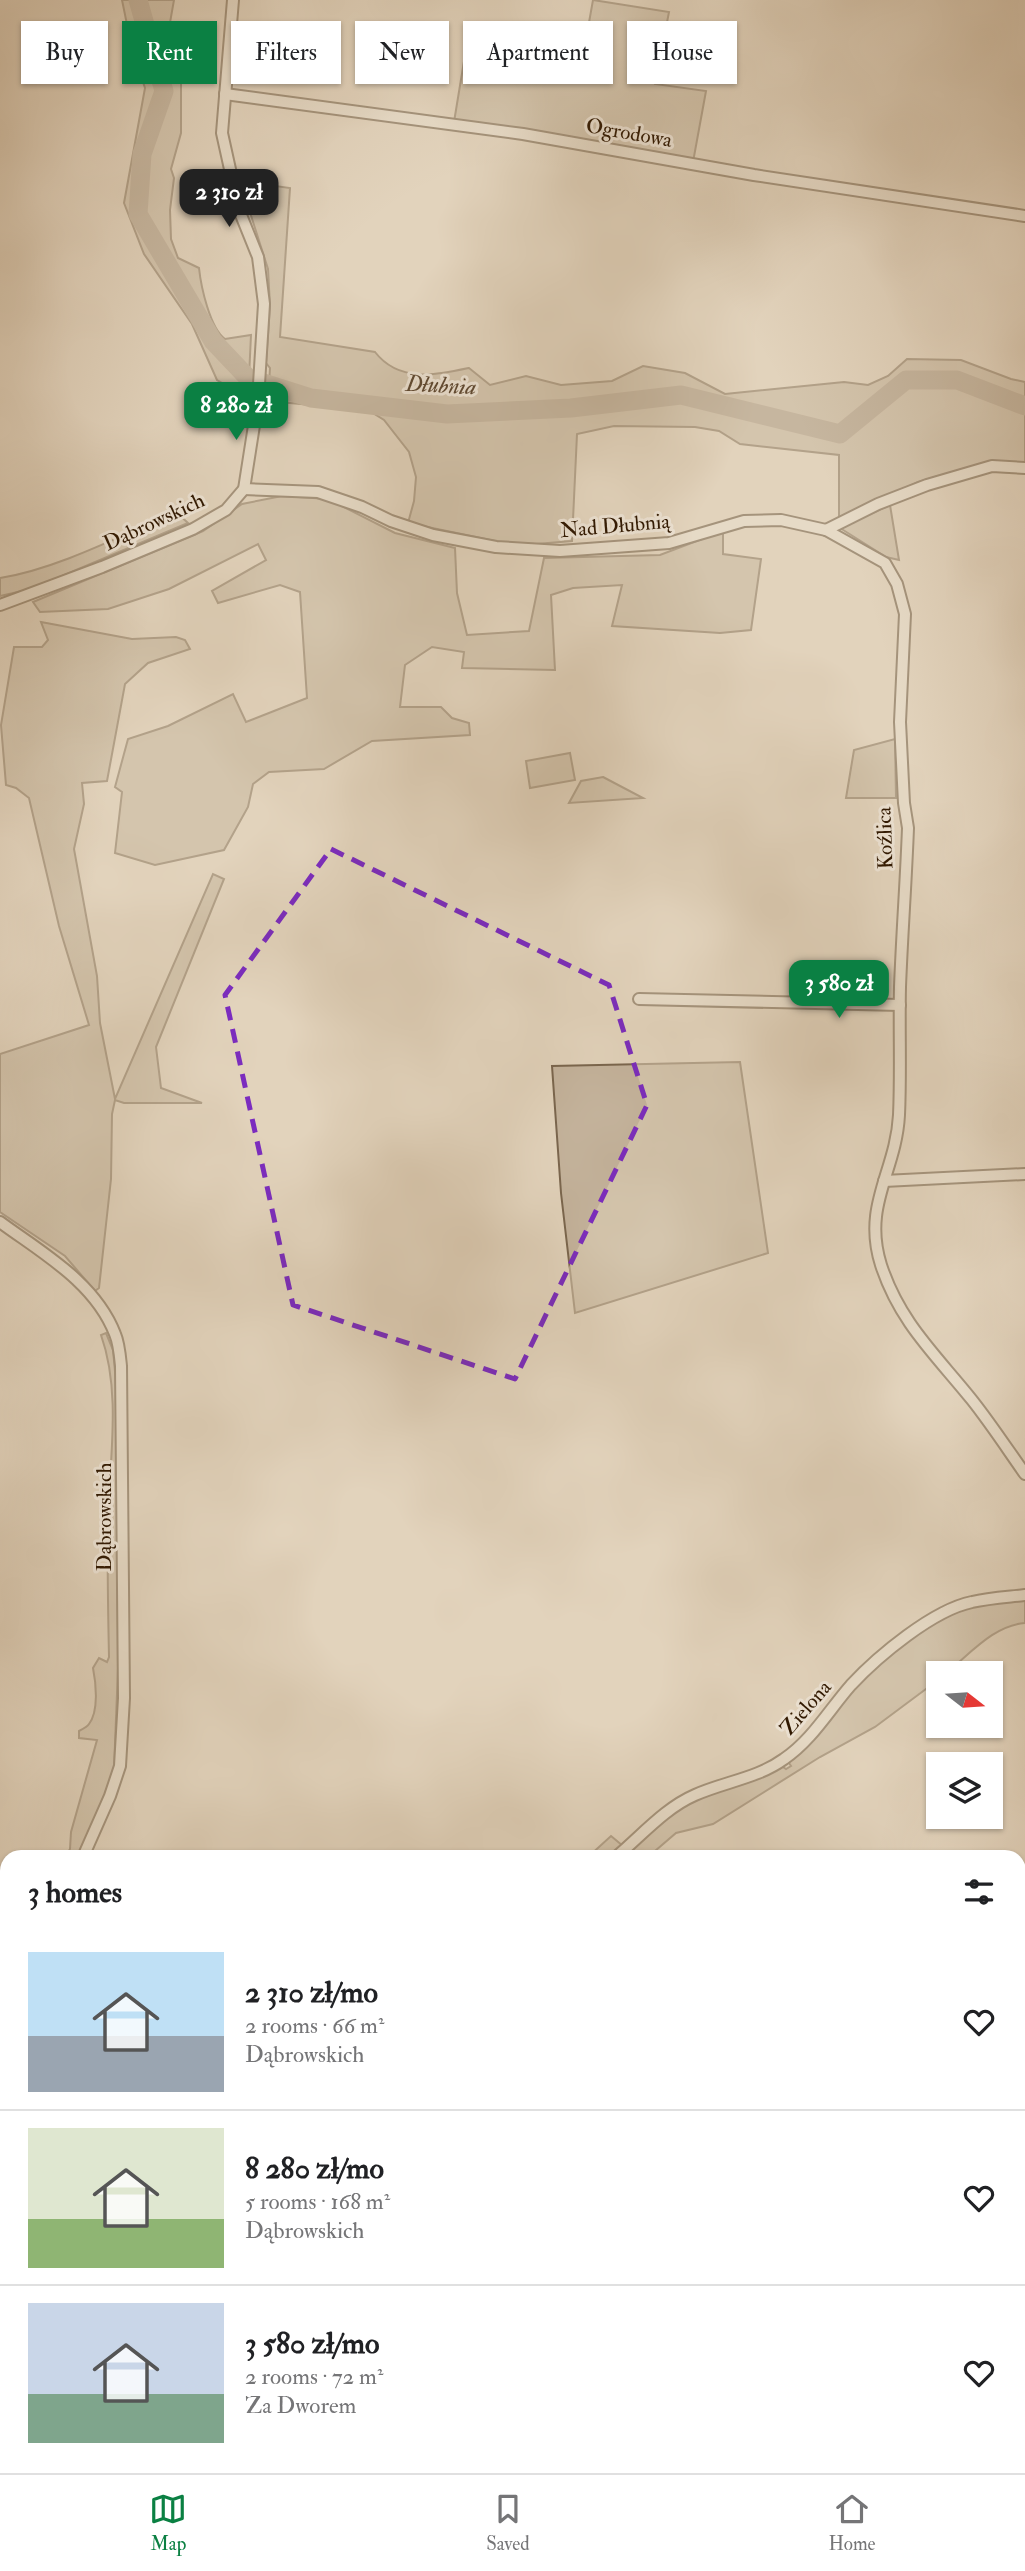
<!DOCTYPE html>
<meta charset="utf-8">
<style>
body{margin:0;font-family:"IM FELL Double Pica",serif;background:#f2f2f2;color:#202124;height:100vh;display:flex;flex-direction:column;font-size:26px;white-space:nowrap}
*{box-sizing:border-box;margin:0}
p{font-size:23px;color:#757577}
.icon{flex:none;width:38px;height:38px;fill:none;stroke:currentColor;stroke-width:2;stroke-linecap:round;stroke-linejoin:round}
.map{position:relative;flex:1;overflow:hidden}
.details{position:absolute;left:0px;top:1850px;width:1026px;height:625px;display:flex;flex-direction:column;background:#fff;border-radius:21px 21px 0 0;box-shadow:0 2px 5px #0004}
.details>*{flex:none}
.guide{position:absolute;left:21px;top:21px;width:984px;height:63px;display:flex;gap:14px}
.needle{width:46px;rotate:107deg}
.controls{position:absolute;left:926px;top:1661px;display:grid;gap:14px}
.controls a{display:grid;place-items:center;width:77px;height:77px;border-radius:0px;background:#fff;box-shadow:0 2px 5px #0004;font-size:35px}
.price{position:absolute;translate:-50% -60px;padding:0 16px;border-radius:14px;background:#0b8043;color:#fff;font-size:23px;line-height:46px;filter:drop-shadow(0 2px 4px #0008)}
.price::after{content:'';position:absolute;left:50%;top:42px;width:21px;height:16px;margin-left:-10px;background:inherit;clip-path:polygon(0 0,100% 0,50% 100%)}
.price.selected{background:#222;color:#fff}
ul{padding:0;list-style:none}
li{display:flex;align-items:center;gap:21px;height:175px;padding:0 28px}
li+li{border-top:2px solid #e0e0e0}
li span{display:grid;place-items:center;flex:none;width:196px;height:140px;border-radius:0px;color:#555}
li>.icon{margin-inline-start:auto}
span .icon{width:84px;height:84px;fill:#fffc;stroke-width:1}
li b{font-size:30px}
h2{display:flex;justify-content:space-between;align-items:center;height:84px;padding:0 28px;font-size:30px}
.pill{padding:0 24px;border-radius:0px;background:#fff;box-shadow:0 2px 5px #0004;font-size:24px;line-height:63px}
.pill.selected{background:#0b8043;color:#fff}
.menu{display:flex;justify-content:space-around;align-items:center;height:98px;border-top:2px solid #e0e0e0;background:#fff;font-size:19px;color:#757577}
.menu a{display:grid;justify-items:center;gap:4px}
.menu .selected{color:#0b8043}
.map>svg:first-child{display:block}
.green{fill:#c4b39c;stroke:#7a664e;stroke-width:2}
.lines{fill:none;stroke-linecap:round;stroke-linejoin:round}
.river{stroke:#a5937c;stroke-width:19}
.minor-casing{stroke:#5c4730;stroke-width:14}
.minor{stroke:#ece2d3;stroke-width:10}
.marked{fill:none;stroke:#7b2cbf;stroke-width:5;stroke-dasharray:14 9;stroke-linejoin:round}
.labels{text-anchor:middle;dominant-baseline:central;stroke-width:6;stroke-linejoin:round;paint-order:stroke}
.street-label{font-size:21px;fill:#301801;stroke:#ece2d3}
.water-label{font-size:23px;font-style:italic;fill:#5f4932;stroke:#ece2d3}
</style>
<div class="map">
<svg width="1025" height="2473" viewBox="0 0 1025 2473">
<rect width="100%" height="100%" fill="#e2d3bc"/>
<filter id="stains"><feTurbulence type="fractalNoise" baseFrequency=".00286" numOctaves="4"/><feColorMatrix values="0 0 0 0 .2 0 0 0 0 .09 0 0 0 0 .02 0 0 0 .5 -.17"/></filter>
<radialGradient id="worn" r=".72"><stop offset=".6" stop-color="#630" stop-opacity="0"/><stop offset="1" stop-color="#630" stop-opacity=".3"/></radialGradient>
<g class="green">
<path d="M122,0H174L166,45L181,58V133L171,169L174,178L170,210L171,239L178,258L199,268C201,287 210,328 225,339L251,335L248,398L217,380L192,324L144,254L124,203L145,88L132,49Z"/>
<polygon points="593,0 669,12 655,84 706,91 693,162 454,122 468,37 536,52 541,37 585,45"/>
<path d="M240,181L290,188L280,337L375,352C399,383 436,375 469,368L490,385L526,376L561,385L612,381L643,366L685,373L725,394L844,382L868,385L888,376L907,359L961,360L1011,379L1025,382V464L990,461L918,482L839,519V455L740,444L719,431L695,427L614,426L577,434L572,541L536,544L505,543L408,523L414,501L416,477L409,452L384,420L368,410L268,401L270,368L266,363L270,306L268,269Z"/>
<polygon points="282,496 328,499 395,533 455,548 457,593 467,635 529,631 544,558 660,555 723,531 723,554 761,559 751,630 720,633 612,626 622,585 573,588 551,595 555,670 462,668 464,652 432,647 405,665 400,707 441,707 452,718 469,723 470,735 372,741 324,769 269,772 253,784 248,807 224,850 155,865 115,853 122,792 115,787 128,739 168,726 233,694 246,722 307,698 300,592 280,585 218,603 212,591 266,560 258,544 169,589 108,609 40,612 33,602 203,531 242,504"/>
<polygon points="890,505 899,560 886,557 840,528"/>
<path d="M176,512L188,523L31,589L0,596V578C57,569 122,535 176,512Z"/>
<polygon points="41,622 132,639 176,637 185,640 190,649 148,663 125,684 107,781 82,783 84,804 74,849 97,976 100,1023 115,1099 213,874 224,879 156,1047 161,1088 202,1103 124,1103 115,1100 112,1114 111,1179 99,1288 95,1291 65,1256 0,1212 0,1054 89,1025 59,926 29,798 16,788 6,785 1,725 14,647 42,647 48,640"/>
<polygon points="895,739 896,798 846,798 854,750"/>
<polygon points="570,753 575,780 530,788 526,761"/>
<polygon points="603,777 643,798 569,803 581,781"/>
<polygon points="740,1062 768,1253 575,1313 561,1193 552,1066"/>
<path d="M106,1333L113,1350L117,1393L118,1668L114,1769L89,1835L77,1857H65L70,1849L71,1832L97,1740L79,1738V1731C83,1729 87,1727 89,1724C99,1711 96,1683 93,1668L99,1658L107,1662L109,1657C108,1610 107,1563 108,1517C110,1457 121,1391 101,1335Z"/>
<path d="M1025,1598V1623C994,1625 970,1654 946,1673H938V1680L875,1727L820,1757L713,1824L676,1833L648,1857H620L663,1819L698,1798L780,1765L786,1769L791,1766L787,1760L882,1660L905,1641L959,1609L982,1603Z"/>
<polygon points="611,1836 623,1846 611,1857 588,1857"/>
<polygon points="6,1974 7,2256 0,2265 0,1989"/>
<polygon points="500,2468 678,2468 675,2473 495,2473"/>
</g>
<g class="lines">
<polyline class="river" points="138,0 164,91 142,154 138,214 213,341 248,378 311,398 447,414 571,408 681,395 840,434 906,380 957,380 1025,406"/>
<defs>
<g id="minor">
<polyline points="225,94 523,134 754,175 1025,216"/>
<path d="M244,489L318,492L362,507L391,521L433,535L496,547L560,551L669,543L744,521L781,520L826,530L885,563L897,584L905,614L900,722L904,803L908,828C906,881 902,934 900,987C899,1030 901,1072 899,1115C896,1172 862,1205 881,1265C900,1323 936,1355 972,1400C991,1424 1008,1450 1025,1474"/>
<polyline points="826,530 878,504 927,485 992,466 1025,468"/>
<polyline points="0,605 102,567 193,529 226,510 244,489 258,400 264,304 258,257 239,210 222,133 233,0"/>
<polyline points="639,999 900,1005"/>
<polyline points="884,1181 1025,1174"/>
<path d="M0,1222C42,1253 95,1282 115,1334C119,1343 120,1356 121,1366L124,1698L120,1766L110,1796L83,1857"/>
<path d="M616,1857C642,1835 665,1808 695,1795C724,1782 758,1778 784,1759C812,1740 829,1710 851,1685C878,1656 933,1610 972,1602C989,1598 1008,1597 1025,1595"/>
<polyline points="0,1976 7,1966"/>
<polyline points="743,2468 751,2473"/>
</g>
</defs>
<use href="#minor" class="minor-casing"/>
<use href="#minor" class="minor"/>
</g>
<path d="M0 0H1025V2473H0ZM331,849L609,985L647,1105L515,1379L293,1305L225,995Z" fill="#e2d3bc" fill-opacity=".55" fill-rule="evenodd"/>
<path class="marked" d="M331,849L609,985L647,1105L515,1379L293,1305L225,995Z"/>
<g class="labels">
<g class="street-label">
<text transform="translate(629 133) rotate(10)">Ogrodowa</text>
<text transform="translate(154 522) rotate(-25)">Dąbrowskich</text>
<text transform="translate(615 526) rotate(-5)">Nad Dłubnią</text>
<text transform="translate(885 838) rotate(-92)">Koźlica</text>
<text transform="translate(104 1517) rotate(-90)">Dąbrowskich</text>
<text transform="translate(806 1708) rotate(-49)">Zielona</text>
</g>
<g class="water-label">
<text transform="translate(441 385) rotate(3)">Dłubnia</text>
</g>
</g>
<rect width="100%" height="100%" filter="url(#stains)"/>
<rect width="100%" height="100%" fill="url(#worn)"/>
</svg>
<div class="controls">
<a><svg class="needle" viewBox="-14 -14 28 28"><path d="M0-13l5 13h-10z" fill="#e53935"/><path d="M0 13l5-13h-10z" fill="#757577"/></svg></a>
<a><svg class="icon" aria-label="layers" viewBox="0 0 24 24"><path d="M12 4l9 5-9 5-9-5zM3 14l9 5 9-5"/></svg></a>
</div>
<b class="price selected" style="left:229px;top:229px">2 310 zł</b>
<b class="price" style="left:236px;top:442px">8 280 zł</b>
<b class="price" style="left:839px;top:1020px">3 580 zł</b>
<div class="guide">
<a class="pill">Buy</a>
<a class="pill selected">Rent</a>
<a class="pill">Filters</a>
<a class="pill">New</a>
<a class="pill">Apartment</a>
<a class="pill">House</a>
</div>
<section class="details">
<h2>3 homes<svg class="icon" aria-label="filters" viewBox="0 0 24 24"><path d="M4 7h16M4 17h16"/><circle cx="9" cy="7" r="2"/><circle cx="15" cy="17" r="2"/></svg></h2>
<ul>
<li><span style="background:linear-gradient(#bfe0f5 60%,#9aa5b1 0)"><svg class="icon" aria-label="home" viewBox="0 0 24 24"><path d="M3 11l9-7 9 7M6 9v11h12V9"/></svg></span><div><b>2 310 zł/mo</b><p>2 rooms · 66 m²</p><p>Dąbrowskich</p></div><svg class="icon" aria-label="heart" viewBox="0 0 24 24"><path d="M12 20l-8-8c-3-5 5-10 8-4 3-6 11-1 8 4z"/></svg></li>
<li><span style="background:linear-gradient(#dfe7d0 65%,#8fb573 0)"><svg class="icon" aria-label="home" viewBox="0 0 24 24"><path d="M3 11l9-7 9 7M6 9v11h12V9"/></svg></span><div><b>8 280 zł/mo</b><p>5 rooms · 168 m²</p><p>Dąbrowskich</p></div><svg class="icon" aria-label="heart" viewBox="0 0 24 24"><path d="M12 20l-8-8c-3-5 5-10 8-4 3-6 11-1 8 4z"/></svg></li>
<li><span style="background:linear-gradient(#c9d6e8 65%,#7fa58c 0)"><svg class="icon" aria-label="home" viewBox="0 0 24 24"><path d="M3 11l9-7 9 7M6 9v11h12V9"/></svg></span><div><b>3 580 zł/mo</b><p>2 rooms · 72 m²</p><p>Za Dworem</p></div><svg class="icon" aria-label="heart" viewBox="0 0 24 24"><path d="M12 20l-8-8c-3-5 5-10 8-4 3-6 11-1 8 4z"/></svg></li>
</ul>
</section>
</div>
<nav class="menu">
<a class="selected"><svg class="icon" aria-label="map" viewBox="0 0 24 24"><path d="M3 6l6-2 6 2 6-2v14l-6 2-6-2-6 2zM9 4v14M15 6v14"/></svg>Map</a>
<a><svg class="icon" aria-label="saved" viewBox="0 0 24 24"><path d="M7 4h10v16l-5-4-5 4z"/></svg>Saved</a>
<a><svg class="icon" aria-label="home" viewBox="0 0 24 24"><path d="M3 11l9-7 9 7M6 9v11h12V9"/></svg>Home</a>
</nav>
